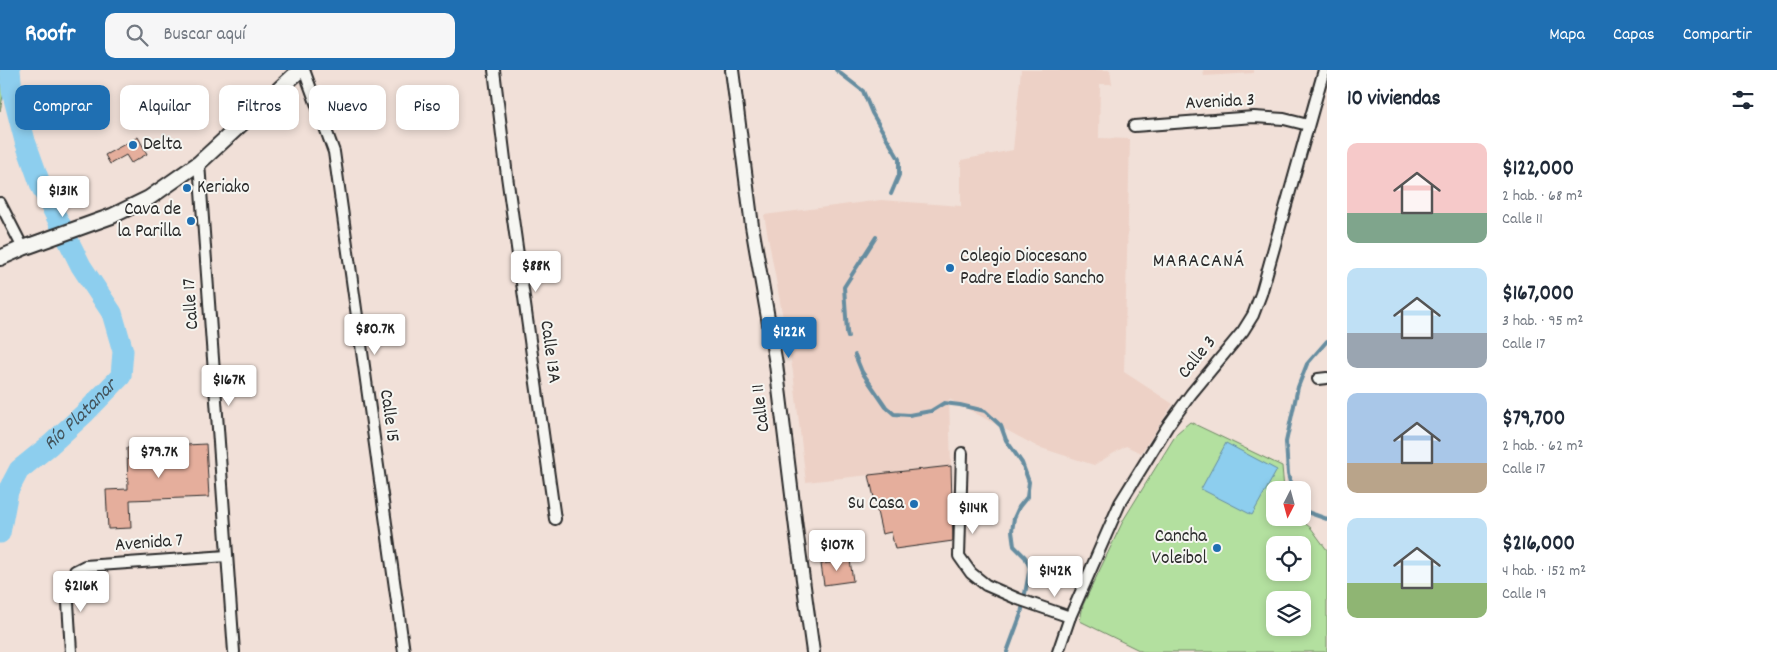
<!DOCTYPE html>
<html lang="es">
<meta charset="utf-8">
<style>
body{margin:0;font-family:Dekko,sans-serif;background:#f6f6f7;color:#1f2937;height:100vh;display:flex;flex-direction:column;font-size:19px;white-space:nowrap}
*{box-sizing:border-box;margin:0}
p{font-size:16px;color:#747a83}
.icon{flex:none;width:28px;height:28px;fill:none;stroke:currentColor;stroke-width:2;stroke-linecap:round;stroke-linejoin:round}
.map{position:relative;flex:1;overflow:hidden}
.side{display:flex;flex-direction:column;background:#fff;width:450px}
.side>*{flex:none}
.guide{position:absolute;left:15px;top:15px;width:475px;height:45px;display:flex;gap:10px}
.needle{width:32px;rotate:186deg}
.controls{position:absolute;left:1266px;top:411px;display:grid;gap:10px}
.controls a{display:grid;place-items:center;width:45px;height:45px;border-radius:10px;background:#fff;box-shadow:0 2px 8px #0003;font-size:25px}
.price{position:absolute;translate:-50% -42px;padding:0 11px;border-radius:5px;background:#fff;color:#222;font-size:16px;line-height:32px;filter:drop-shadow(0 1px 2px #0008)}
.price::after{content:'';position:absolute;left:50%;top:30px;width:15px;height:11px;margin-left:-8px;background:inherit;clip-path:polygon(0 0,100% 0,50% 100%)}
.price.current{background:#1f6fb2;color:#fff}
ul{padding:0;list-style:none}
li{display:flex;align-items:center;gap:15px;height:125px;padding:0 20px}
li span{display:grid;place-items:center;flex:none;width:140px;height:100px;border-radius:10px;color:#555}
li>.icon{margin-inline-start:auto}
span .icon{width:60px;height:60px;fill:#fffc;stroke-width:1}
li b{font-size:21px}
h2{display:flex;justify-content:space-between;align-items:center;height:60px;padding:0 20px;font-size:21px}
.pill{padding:0 18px;border-radius:10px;background:#fff;box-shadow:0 2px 8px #0003;font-size:18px;line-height:45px}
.pill.current{background:#1f6fb2;color:#fff}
header{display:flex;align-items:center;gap:30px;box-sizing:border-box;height:70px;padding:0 25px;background:#1f6fb2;color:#fff}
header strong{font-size:24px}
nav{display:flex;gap:28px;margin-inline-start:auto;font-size:18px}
.search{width:350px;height:45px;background:#f6f6f7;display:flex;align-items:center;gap:12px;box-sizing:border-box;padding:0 18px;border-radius:10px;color:#747a83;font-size:19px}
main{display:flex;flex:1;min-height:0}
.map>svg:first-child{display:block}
.built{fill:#edd1c6}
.green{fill:#b3e09f;stroke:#6f8665;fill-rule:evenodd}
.water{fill:#8dceee;stroke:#668da0}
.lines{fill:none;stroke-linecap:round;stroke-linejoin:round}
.stream{stroke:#668da0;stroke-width:4}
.river{stroke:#8dceee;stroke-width:21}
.building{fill:#e5ae9c;stroke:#2b2b2b}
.minor-casing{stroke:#2b2b2b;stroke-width:14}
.tertiary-casing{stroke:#2b2b2b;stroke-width:16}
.secondary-casing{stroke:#2b2b2b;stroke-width:18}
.minor{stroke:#f6f6f2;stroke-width:10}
.tertiary{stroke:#f6f6f2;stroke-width:12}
.secondary{stroke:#f6f6f2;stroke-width:14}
.poi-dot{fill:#1f6fb2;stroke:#f6f6f2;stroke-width:2}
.labels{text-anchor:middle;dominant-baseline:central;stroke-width:4;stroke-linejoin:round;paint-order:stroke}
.street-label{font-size:19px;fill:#2b2b2b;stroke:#f6f6f2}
.poi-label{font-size:19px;fill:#2b2b2b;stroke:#f6f6f2;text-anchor:start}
.neighbourhood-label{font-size:20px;letter-spacing:1px;fill:#2b2b2b;stroke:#f6f6f2}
.water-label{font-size:20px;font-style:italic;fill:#44545c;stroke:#f6f6f2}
</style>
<header>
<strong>Roofr</strong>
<div class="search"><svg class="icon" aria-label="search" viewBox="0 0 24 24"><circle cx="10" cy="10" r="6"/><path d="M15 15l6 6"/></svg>Buscar aquí</div>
<nav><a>Mapa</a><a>Capas</a><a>Compartir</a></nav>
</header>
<main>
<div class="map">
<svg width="1327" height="582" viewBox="0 0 1327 582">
<rect width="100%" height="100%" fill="#f1e0d8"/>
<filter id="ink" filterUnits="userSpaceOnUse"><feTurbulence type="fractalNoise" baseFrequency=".02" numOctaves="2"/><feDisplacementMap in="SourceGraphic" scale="10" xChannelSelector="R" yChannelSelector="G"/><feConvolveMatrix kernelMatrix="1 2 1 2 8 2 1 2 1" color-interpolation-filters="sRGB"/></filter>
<g filter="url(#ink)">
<g class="built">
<polygon points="1021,0 1110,0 1112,14 1100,14 1099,68 1130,69 1124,302 1173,334 1141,383 1126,376 1094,395 1038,377 949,329 951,396 806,412 793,302 764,145 881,130 961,136 961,90 1013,80"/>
<polygon points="1203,0 1254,0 1254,3 1204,6"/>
</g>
<g class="green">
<polygon points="0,0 8,0 0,41"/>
<path d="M1190,352L1282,396L1284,420H1275V448H1298L1311,458L1327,480V582H1143L1080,551L1083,535L1124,449L1177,363ZM1275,475H1302V502H1275ZM1275,530H1302V558H1275Z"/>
</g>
<polygon class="water" points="1226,373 1277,400 1252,445 1201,419"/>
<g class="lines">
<g class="stream">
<polyline points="836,0 863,21 872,43 899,89 899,105 891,124"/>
<polyline points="848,267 847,262 844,217 876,167"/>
<polyline points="855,285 862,302 886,337 894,344 909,345 931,341 944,333 960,335 985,341 1001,356 1006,370 1022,393 1029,412 1027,427 1019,437 1014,448 1012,461 1014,476 1025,487 1030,498 1021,544 1007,582"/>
<polyline points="1292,420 1288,404 1286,372 1298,317 1307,294 1327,271"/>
<polyline points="1302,436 1307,442 1327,449"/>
</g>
<path class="river" id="s1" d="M0,463L8,421L19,400L50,375L85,343L121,306L123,281L112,243L81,196L41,116L25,71L12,21L10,0"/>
</g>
<g class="building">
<polygon points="138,67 147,84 131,93 126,85 110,94 105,85"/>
<polygon points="206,374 209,427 130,430 131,458 108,459 106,420 128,419 127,378"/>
<polygon points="951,396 953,471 895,479 891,462 882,464 869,405"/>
<polygon points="850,490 853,511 824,515 821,494"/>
</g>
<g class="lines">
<defs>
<g id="minor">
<polyline points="304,0 334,82 404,582"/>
<polyline points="494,0 507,106 555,449"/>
<polyline points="1134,56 1254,47 1284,49 1308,55"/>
<polyline points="199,93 234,582"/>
<polyline points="0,133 23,178"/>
<polyline points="1318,309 1327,308"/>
<polyline points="962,383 959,486 971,503 986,515 1018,529 1070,547"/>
<polyline points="71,582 67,516 75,501 85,496 227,486"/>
<polyline points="1058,582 1070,547 1120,433 1167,357 1191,324 1243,261 1253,245 1261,224 1324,0"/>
</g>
<polyline id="tertiary" points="732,0 752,156 776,294 797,466 813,582"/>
<polyline id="secondary" points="0,188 23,178 112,146 149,128 199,93 300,0"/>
</defs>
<use href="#minor" class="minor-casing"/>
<use href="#tertiary" class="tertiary-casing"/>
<use href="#secondary" class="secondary-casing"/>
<use href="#minor" class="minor"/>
<use href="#tertiary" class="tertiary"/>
<use href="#secondary" class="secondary"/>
</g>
</g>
<g class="poi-dot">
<circle cx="133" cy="75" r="5"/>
<circle cx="187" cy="118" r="5"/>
<circle cx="191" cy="151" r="5"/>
<circle cx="950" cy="198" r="5"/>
<circle cx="914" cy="434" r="5"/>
<circle cx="1217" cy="478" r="5"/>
</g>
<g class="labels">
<g class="street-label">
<text transform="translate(1220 33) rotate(-3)">Avenida 3</text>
<text transform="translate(192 234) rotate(-94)">Calle 17</text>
<text transform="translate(549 282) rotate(82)">Calle 13A</text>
<text transform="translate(1198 288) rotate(-51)">Calle 3</text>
<text transform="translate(762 338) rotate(-97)">Calle 11</text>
<text transform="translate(388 346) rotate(82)">Calle 15</text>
<text transform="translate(149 474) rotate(-4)">Avenida 7</text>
</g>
<g class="poi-label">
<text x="143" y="75">Delta</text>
<text x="197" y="118">Keriako</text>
<text x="181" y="140" text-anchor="end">Cava de<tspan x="181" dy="22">la Parilla</tspan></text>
<text x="960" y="187">Colegio Diocesano<tspan x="960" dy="22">Padre Eladio Sancho</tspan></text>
<text x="904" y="434" text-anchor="end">Su Casa</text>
<text x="1207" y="467" text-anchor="end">Cancha<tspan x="1207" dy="22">Voleibol</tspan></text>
</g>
<g class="neighbourhood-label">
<text x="1199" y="192">MARACANÁ</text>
</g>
<g class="water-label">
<text stroke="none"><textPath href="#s1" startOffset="149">Río Platanar</textPath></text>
</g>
</g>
</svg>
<div class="controls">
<a><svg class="needle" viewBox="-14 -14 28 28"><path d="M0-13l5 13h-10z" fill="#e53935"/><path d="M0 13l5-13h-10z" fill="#747a83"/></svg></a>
<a><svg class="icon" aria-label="locate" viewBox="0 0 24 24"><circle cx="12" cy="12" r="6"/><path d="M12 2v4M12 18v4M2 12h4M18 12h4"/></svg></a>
<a><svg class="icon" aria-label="layers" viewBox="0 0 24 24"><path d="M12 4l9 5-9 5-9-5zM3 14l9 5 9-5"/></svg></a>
</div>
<b class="price" style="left:63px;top:148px">$131K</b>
<b class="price" style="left:536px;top:223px">$88K</b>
<b class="price" style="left:375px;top:286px">$80.7K</b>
<b class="price current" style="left:789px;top:289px">$122K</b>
<b class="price" style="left:229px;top:337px">$167K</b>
<b class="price" style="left:159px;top:409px">$79.7K</b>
<b class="price" style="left:973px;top:465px">$114K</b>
<b class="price" style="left:837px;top:502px">$107K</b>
<b class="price" style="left:1055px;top:528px">$142K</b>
<b class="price" style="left:81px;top:543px">$216K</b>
<div class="guide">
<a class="pill current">Comprar</a>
<a class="pill">Alquilar</a>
<a class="pill">Filtros</a>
<a class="pill">Nuevo</a>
<a class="pill">Piso</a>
</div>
</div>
<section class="side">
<h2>10 viviendas<svg class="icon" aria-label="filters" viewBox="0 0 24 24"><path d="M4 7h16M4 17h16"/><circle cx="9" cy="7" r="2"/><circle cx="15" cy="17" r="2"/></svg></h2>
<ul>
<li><span style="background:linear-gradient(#f6c9c9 70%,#7fa58c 0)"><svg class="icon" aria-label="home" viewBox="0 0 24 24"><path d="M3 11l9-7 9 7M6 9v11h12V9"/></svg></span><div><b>$122,000</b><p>2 hab. · 68 m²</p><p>Calle 11</p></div></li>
<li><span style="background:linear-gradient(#bfe0f5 65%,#9aa5b1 0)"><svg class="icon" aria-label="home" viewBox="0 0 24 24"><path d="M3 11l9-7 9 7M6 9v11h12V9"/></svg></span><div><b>$167,000</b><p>3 hab. · 95 m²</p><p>Calle 17</p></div></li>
<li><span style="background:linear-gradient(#a9c7e8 70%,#b9a48a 0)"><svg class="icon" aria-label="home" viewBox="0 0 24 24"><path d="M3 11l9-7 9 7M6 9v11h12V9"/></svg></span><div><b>$79,700</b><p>2 hab. · 62 m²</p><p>Calle 17</p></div></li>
<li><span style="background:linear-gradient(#bfe0f5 65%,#8fb573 0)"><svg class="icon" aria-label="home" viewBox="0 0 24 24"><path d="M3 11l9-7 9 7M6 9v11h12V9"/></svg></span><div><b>$216,000</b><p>4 hab. · 152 m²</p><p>Calle 19</p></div></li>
</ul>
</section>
</main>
